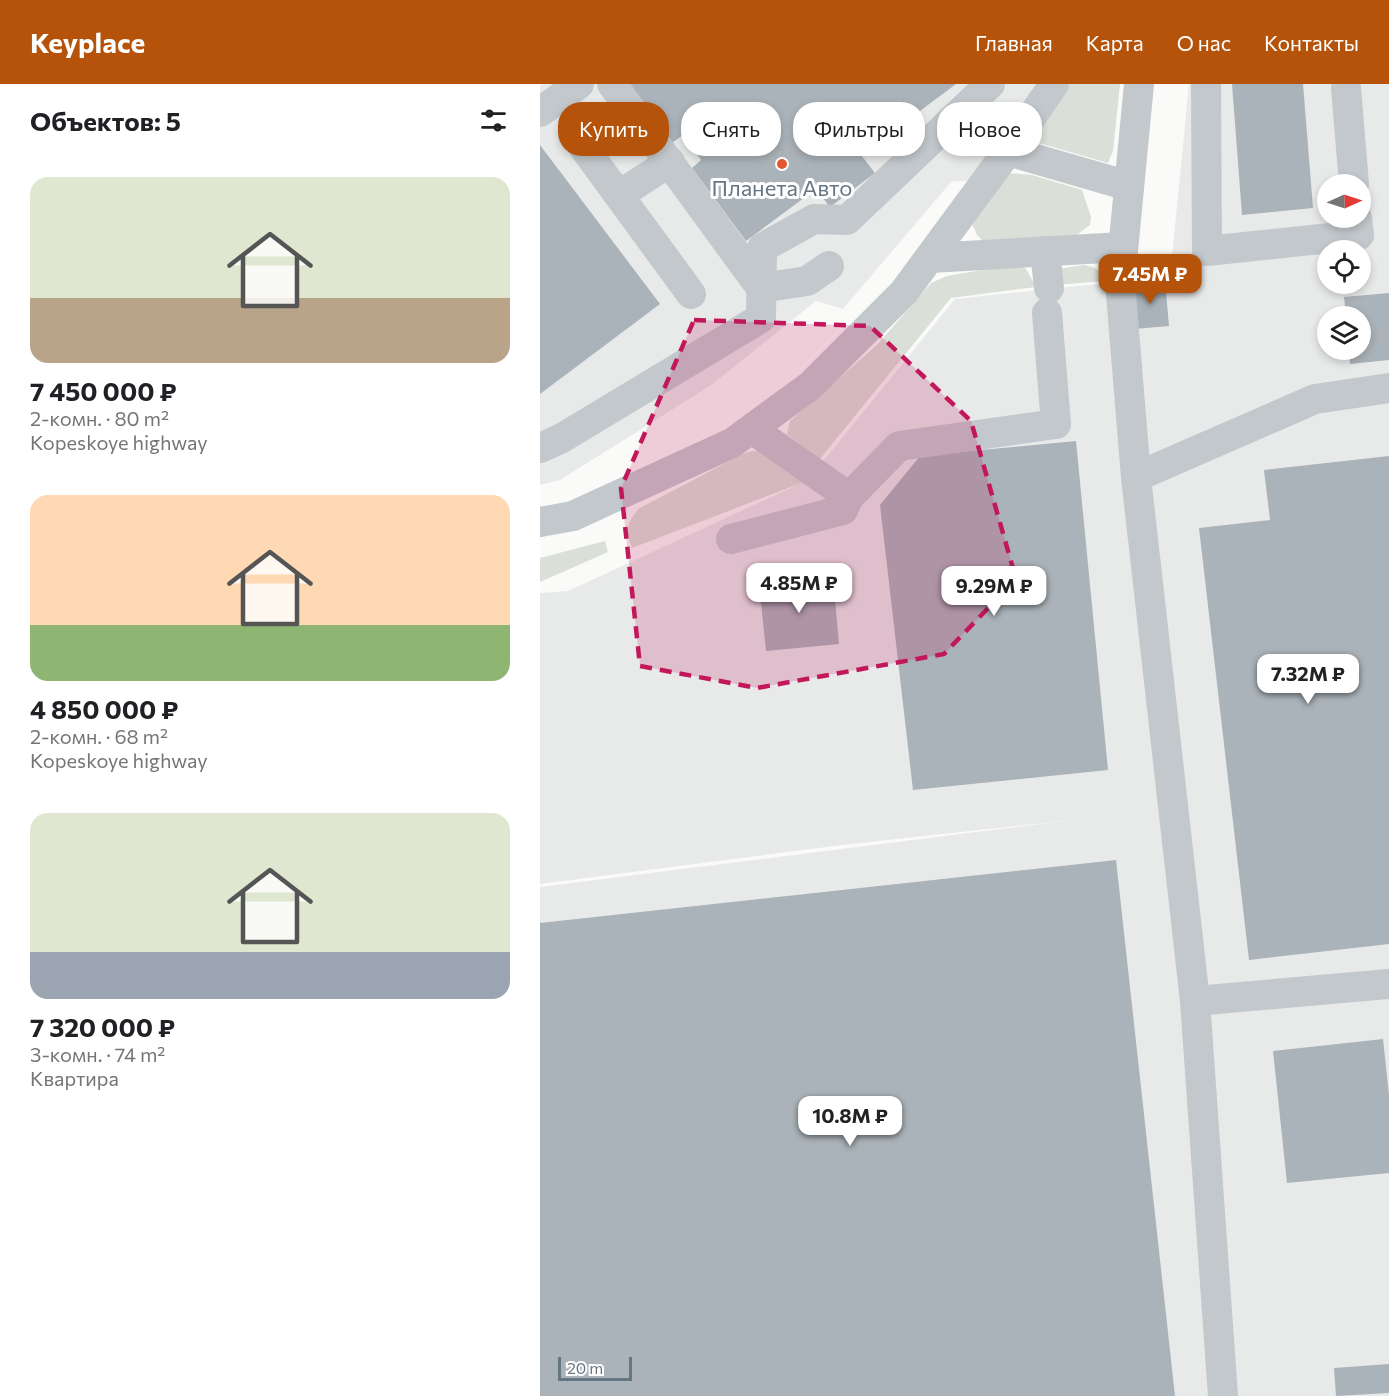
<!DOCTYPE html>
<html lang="ru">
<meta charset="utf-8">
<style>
body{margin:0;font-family:Commissioner,sans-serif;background:#f2f2f2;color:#202124;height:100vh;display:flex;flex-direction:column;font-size:22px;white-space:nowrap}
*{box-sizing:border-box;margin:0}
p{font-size:20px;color:#757577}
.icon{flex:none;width:33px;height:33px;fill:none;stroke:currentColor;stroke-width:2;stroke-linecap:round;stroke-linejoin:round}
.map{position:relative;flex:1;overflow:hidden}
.panel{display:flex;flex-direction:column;background:#fff;width:540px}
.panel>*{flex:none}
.hud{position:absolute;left:18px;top:18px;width:570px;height:54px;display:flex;gap:12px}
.needle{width:39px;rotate:87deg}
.buttons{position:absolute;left:777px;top:90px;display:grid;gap:12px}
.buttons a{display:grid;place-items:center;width:54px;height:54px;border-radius:50%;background:#fff;box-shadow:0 3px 9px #0003;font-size:30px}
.scale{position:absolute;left:18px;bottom:15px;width:74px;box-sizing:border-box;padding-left:6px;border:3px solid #657683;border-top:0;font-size:16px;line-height:21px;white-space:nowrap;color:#657683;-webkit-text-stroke:4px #fff;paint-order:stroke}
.price{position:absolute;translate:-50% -51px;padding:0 14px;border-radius:12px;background:#fff;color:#222;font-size:20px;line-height:39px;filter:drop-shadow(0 2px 3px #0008)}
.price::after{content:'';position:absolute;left:50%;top:36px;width:18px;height:14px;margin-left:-9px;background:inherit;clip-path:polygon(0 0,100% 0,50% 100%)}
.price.selected{background:#b45309;color:#fff}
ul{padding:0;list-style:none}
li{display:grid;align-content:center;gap:12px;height:318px;padding:0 30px}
li span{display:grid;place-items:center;height:186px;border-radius:18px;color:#555}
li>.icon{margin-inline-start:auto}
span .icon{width:108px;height:108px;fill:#fffc;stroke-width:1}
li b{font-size:26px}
h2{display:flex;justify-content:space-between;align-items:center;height:72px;padding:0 30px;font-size:26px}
.pill{padding:0 21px;border-radius:24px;background:#fff;box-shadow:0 3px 9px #0003;font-size:21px;line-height:54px}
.pill.selected{background:#b45309;color:#fff}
header{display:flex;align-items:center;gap:36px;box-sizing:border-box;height:84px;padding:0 30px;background:#b45309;color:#fff}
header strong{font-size:28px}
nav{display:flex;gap:33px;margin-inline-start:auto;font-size:21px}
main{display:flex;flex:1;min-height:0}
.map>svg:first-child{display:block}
.built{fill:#e8e9e9;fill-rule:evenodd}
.green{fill:#dadfd7}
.building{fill:#aab3b9}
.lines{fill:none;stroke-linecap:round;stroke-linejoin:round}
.minor{stroke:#c3c8cc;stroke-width:30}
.marked{fill:#c2185b;fill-opacity:0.2;stroke:#c2185b;stroke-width:4.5;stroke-dasharray:12 8;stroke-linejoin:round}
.poi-dot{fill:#e4572e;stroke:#fff;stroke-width:2}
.labels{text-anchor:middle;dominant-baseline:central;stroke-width:6;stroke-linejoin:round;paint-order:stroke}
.poi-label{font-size:22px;fill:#657683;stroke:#fff}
</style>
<header>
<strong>Keyplace</strong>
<nav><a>Главная</a><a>Карта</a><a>О нас</a><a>Контакты</a></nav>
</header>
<main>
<section class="panel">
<h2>Объектов: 5<svg class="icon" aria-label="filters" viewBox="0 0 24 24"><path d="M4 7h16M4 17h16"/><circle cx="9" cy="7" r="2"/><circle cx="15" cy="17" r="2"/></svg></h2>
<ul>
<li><span style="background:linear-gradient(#dfe7d0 65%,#b9a48a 0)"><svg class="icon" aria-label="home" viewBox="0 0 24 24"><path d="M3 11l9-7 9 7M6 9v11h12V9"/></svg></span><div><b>7 450 000 ₽</b><p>2-комн. · 80 m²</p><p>Kopeskoye highway</p></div></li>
<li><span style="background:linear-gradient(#ffd9b3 70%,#8fb573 0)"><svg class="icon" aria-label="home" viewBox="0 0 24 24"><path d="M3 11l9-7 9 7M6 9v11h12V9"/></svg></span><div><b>4 850 000 ₽</b><p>2-комн. · 68 m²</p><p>Kopeskoye highway</p></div></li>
<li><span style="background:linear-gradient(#dfe7d0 75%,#9aa5b1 0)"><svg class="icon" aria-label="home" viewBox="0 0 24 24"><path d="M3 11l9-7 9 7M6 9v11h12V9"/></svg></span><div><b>7 320 000 ₽</b><p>3-комн. · 74 m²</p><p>Квартира</p></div></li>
</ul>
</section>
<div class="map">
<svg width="849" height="1312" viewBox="0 0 849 1312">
<rect width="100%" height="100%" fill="#fafaf8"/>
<g class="built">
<polygon points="3,0 495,0 432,96 411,98 303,225 276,217 170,302 20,396 0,401 0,2"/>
<path d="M649,0H849V1312H0V803L532,736L302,761L0,800V509L28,507L268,396L415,215L537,202L630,194ZM788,100H820V134H788ZM788,166H820V200H788ZM788,232H820V266H788Z"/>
</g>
<g class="green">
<polygon points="529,0 580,0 573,67 568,79 492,57"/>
<polygon points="469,89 492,91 542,106 551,133 550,141 531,155 442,156 437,151 432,140"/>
<polygon points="478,180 486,185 496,203 411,214 279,376 247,350 250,337 337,261 391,199 407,192"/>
<path d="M544,181C555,183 561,186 565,197L515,201L518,185Z"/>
<path d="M212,367H219L264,398L92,464C85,446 86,441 98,425L203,370Z"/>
<polygon points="65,457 68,468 0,498 0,474"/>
</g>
<g class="building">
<polygon points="87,0 416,0 321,71 335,89 290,123 276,105 206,157 152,84 161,76 143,51 132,59"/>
<polygon points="692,0 763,0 773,124 702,131"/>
<polygon points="0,61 120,220 0,310"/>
<polygon points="625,197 629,242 594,245 590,200"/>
<polygon points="849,209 849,276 810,280 809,266 820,266 820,232 806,232 804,213"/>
<polygon points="536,357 568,686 373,706 340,421 380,372"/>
<polygon points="849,372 849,860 709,876 659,444 730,436 724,386"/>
<polygon points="293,493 299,560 226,567 219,500"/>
<polygon points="576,776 635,1312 0,1312 0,839"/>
<polygon points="843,955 849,1011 849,1089 747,1099 733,967"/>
<polygon points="849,1280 849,1309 796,1312 794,1284"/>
</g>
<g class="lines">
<g class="minor">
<polyline points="72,0 221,204 267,197 289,182"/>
<polyline points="599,0 580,198 596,393 655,917 849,900"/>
<polyline points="666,0 667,167 819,151 817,134"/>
<polyline points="806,4 814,100"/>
<polyline points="0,28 39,0"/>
<polyline points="39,57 151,210"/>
<polyline points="468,67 589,102"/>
<polyline points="79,111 130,78"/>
<polyline points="505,167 509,204"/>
<polyline points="390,174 583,163"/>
<polyline points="212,345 309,413"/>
<polyline points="0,364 22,354 221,234 222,164 274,135 307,136 450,0"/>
<polyline points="596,393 775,315 849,304"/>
<polyline points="0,438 33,432 192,359 270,302 364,208 468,67 514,0"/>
<polyline points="191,455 303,426 309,413 359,362 516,340 507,229"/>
<polyline points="655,917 683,1312"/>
</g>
</g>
<path class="marked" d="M154,236L330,242L431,337L476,495L404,570L217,604L100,582L81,404Z"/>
<circle class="poi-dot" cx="242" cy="80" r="6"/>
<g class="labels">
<g class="poi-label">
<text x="242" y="103">Планета Авто</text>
</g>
</g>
</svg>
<div class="buttons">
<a><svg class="needle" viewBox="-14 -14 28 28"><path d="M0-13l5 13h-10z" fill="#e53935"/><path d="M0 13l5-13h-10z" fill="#757577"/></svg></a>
<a><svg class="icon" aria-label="locate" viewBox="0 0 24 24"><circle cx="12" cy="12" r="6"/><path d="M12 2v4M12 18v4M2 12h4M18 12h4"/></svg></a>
<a><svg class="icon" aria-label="layers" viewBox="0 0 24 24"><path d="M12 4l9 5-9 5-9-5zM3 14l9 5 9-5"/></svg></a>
</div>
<div class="scale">20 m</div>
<b class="price selected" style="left:610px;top:221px">7.45M ₽</b>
<b class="price" style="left:259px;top:530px">4.85M ₽</b>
<b class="price" style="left:454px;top:533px">9.29M ₽</b>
<b class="price" style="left:768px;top:621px">7.32M ₽</b>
<b class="price" style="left:310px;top:1063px">10.8M ₽</b>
<div class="hud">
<a class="pill selected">Купить</a>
<a class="pill">Снять</a>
<a class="pill">Фильтры</a>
<a class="pill">Новое</a>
</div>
</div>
</main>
